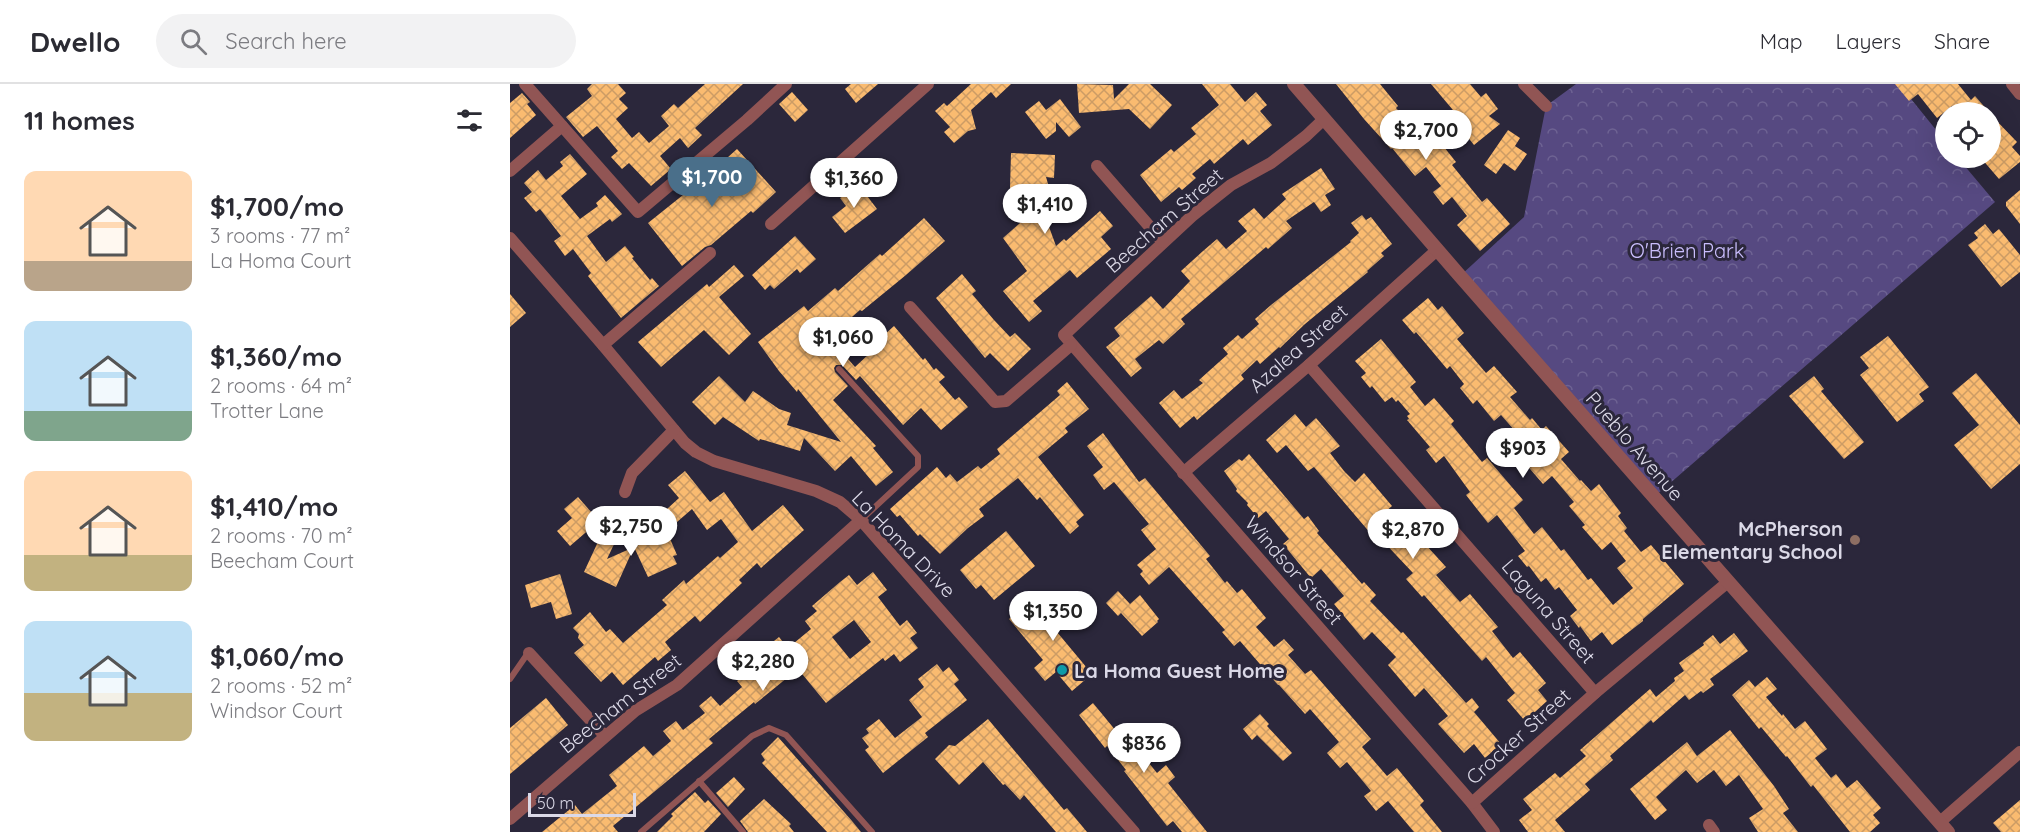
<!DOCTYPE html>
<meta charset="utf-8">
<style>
body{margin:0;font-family:Quicksand,sans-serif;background:#f2f2f3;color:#2b2b33;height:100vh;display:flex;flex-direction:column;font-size:22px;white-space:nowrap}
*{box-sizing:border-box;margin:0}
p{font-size:20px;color:#7c7c81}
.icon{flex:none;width:33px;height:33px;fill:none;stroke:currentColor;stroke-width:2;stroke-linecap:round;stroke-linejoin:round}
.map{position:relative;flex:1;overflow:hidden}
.drawer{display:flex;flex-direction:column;background:#fff;width:510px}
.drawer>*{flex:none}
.controls{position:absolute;left:1425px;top:18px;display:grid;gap:12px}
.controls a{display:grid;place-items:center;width:66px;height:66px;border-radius:50%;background:#fff;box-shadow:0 6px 24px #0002;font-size:30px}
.scale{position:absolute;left:18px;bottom:15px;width:108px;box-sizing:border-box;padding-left:6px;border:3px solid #dbd9e7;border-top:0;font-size:16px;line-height:21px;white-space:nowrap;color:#dbd9e7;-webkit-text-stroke:4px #2b273b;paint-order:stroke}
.price{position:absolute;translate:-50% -51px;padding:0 14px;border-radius:21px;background:#fff;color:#222;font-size:20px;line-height:39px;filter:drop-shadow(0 2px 3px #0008)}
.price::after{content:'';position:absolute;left:50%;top:36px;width:18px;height:14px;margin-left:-9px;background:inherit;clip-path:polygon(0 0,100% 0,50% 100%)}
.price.current{background:#4a6f8a;color:#fff}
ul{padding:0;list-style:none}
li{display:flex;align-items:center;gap:18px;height:150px;padding:0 24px}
li span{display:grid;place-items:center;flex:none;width:168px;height:120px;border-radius:12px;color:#555}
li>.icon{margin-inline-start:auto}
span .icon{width:72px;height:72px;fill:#fffc;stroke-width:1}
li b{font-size:26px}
h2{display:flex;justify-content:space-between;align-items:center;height:72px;padding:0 24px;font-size:26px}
header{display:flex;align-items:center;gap:36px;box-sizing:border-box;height:84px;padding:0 30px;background:#fff;border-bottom:2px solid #e1e1e2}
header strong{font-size:28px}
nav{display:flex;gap:33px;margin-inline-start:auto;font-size:21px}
.search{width:420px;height:54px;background:#f2f2f3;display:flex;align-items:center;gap:15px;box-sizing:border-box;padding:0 21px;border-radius:33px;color:#7c7c81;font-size:22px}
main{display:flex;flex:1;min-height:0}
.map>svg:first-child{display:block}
.park{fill:url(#park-crowns)}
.building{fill:url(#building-cross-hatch);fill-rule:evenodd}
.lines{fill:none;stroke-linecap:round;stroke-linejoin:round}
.service{stroke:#915554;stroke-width:6}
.minor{stroke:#915554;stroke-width:12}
.tertiary{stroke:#915554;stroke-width:14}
.education-dot{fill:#8d6e63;stroke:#2b273b;stroke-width:2}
.culture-dot{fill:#0f9aa8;stroke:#2b273b;stroke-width:2}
.labels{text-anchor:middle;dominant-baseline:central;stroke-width:6;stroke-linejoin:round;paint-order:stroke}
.street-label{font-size:20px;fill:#dbd9e7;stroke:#2b273b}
.park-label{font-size:20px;fill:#cabefd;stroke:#2b273b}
.poi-label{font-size:20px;font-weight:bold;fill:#dbd9e7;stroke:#2b273b;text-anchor:end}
</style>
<header>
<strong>Dwello</strong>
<div class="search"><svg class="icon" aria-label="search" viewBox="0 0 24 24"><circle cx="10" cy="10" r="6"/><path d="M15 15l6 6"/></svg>Search here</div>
<nav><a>Map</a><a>Layers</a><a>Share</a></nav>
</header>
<main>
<section class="drawer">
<h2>11 homes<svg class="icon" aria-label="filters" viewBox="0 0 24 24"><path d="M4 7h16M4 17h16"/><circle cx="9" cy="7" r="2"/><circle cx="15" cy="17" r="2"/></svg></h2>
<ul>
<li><span style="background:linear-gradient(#ffd9b3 75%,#b9a48a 0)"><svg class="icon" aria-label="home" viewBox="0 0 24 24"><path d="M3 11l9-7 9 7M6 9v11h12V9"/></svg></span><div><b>$1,700/mo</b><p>3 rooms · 77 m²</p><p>La Homa Court</p></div></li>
<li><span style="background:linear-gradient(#bfe0f5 75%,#7fa58c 0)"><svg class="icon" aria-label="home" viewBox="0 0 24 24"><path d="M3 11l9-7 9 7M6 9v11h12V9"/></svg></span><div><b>$1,360/mo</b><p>2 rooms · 64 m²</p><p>Trotter Lane</p></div></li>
<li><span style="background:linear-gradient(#ffd9b3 70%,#c2b280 0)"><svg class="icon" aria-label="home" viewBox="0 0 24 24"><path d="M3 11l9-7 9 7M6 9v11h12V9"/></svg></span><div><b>$1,410/mo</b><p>2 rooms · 70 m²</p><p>Beecham Court</p></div></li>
<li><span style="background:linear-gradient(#bfe0f5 60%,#c2b280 0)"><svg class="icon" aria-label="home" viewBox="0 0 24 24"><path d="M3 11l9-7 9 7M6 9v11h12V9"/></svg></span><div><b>$1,060/mo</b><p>2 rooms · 52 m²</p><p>Windsor Court</p></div></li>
</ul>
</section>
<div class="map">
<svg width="1510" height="748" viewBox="0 0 1510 748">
<defs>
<pattern id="park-crowns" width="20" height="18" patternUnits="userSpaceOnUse" patternTransform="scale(1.5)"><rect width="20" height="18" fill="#564981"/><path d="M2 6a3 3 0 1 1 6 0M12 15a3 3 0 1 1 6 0" fill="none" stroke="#6e6393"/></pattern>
<pattern id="building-cross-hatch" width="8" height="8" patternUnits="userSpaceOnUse" patternTransform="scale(1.5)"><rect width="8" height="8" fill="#fabb70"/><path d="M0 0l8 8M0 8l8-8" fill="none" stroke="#cc9c65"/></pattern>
</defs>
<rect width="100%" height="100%" fill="#2b273b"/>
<polygon class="park" points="1066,0 1389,0 1435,57 1436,74 1448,74 1485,118 1144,413 950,192 1014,133 1036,22"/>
<g class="building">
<polygon points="82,0 108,0 116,9 109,15 118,24 106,35 122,54 129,48 139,59 159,42 151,32 164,20 168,24 195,0 233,0 185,44 192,51 178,64 170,54 150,72 161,85 141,102 119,79 112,85 101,73 108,67 87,42 73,53 56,33 82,12 77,5"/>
<polygon points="341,0 368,0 346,19 335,5"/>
<polygon points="461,0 501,0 486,14 481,8 461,26 466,45 458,47 444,59 434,48 440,43 425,27 434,19 437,22"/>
<polygon points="567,0 603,1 604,15 619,0 640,0 662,21 640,45 619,25 569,29"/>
<polygon points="692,0 720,0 735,18 746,8 757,21 750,27 762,41 738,61 733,55 704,80 700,75 682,90 686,94 672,106 669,103 651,118 630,91 661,65 664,68 686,50 681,44 709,21"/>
<polygon points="826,0 870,0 888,22 886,24 917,60 926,53 946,78 942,81 972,118 977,114 1000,140 970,167 947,141 957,132 942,113 933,121 923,108 931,102 916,83 905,92 882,64 881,65 854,35"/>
<polygon points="921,0 960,0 971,13 976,9 988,25 979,32 990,40 964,61 944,36 948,32"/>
<polygon points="1385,0 1448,0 1461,16 1465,12 1479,28 1447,28 1442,22 1427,34 1408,10 1399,17"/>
<polygon points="282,8 298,26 285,38 269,20"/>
<polygon points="12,9 20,18 17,20 26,31 0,54 0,19"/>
<polygon points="550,15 571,43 559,53 546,38 546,47 536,55 515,28 529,17 536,26"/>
<polygon points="1480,30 1507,58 1502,63 1510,72 1510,78 1489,95 1471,74 1480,74"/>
<polygon points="998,46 1010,54 1005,62 1017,70 1005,87 994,79 986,90 974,81"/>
<polygon points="227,65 266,108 243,129 241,127 201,161 195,163 172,182 138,139 198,91"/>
<polygon points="501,69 545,71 544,94 536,93 546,126 534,129 546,162 554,155 556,157 590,127 603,142 591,153 601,165 567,194 560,186 523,217 532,227 519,238 493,207 517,187 493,154 510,139 500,104"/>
<polygon points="60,70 77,90 51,112 70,135 88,122 86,119 95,111 112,130 102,138 100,135 77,152 96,178 115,162 124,173 122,174 140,196 142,194 149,202 111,234 78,192 81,189 63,165 55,172 44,157 51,152 30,125 26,128 14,114 22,108 14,99 28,86 36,96 53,82 50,78"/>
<polygon points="811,84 825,105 815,111 821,121 811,128 804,118 776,137 782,144 758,165 756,163 671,235 675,240 653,260 649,256 625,275 632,284 621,293 596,263 610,252 604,244 641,212 653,225 680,197 671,187 693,167 707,155 716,165 737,147 728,137 744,124 754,135 776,115 772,110"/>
<polygon points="348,100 367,125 335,149 322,133 336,122 330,114"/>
<polygon points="1510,106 1510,140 1496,122 1496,118"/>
<polygon points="852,131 856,136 861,133 882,160 871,169 874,172 857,187 858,188 795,240 770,264 769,263 750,280 747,276 731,291 734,295 709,317 687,336 684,332 670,344 649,319 664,306 672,315 693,299 689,296 718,270 713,264 728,251 732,255 749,240 745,235 761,221 841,158 840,157 849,149 841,139"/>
<polygon points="414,134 435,157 396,191 352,227 350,226 319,253 345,283 375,255 373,252 384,242 413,276 415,274 424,286 426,284 435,293 429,298 445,316 449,313 458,323 431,346 411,324 393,341 350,292 346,296 332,281 326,281 324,284 325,288 338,302 323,316 366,362 363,364 383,388 366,402 341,372 325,387 294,354 290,367 250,355 249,357 213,333 205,341 182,318 209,292 235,318 243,307 269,325 281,329 277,341 331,358 288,305 287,308 269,287 248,258 294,222 298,227 325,204 328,207 370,170 372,172"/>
<polygon points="1475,140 1483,150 1489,145 1510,171 1510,188 1491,203 1458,161 1468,154 1464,149"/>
<polygon points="285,152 306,175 290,189 287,185 264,205 260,201 255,206 242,191"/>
<polygon points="224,181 234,192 209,213 241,250 219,271 194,246 151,283 128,258 197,200 199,203"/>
<polygon points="452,190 466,207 462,210 484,236 500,253 505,249 521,265 498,287 480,269 475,274 426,214"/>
<polygon points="0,210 16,229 0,243"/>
<polygon points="918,214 928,226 932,222 954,249 947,255 976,289 984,282 1007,308 1000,313 1020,336 1022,334 1032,346 1036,342 1059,368 1051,375 1070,397 1071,396 1081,407 1089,400 1111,429 1108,432 1117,444 1114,447 1131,468 1141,461 1174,500 1133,535 1133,537 1102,561 1092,548 1081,557 1070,542 1069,544 1060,532 1067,526 1049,503 1045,506 1036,494 1031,498 1019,482 1017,483 1008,472 1015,467 987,431 978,439 956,411 960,408 934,372 926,379 916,366 920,363 897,336 899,335 897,332 900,330 888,316 886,318 882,313 875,318 862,302 860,304 851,293 856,289 845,277 871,255 906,298 900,303 915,322 924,314 944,337 941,340 972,378 977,374 1013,416 1004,424 1024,450 1032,443 1051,467 1054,465 1078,496 1081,494 1103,521 1123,504 1107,484 1116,477 1101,458 1092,466 1072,443 1075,441 1059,422 1064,418 1042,392 1033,400 996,357 1006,348 991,331 984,337 967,316 963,320 950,304 954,300 940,282 937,285 906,248 904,250 892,236"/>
<polygon points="1378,252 1419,303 1409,310 1414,317 1387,338 1350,291 1359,284 1350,273"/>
<polygon points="1466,289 1510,341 1510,380 1481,405 1444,361 1469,341 1442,309"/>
<polygon points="1304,292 1314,305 1311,307 1354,358 1334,375 1279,312"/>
<polygon points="557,298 579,325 555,344 558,348 528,373 574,431 566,438 569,442 560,450 530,413 527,416 508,394 469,425 474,432 458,444 430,470 410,450 408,452 390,431 387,433 380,425 427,383 436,394 440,390 447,398 468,382 471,385 490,370 487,365 550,311 547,307"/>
<polygon points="785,330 796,343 806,334 830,362 820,369 834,387 845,398 854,389 882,422 875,428 899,454 905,449 936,483 926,491 950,518 960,510 988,543 982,547 1003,574 1010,568 1036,599 1028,606 1037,617 1015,637 997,616 1005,609 976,573 972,577 914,511 912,513 896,495 903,489 870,454 867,457 804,383 798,387 776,361 767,369 756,356"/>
<polygon points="593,349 629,398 635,394 700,472 696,475 715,499 717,497 727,509 732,505 756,534 746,543 764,563 774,555 784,566 778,571 795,590 801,586 861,655 852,663 877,692 887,684 914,717 910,721 932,748 904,748 878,717 866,727 854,712 861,707 837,678 830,684 817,669 829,658 800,625 795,630 769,601 768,601 730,557 724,562 712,548 715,546 659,483 639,501 630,490 633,487 627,481 646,465 631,446 639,440 604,398 594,406 583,391 593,383 577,362"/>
<polygon points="739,370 794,435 798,432 809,447 807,449 852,500 854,498 866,511 860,517 891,549 893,548 956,619 962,614 969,623 964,628 991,660 975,674 964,660 954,669 928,640 938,632 914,604 905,613 878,581 886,573 862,548 854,556 824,520 834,512 811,485 801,494 773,460 779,455 756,427 748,434 737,421 738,419 726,407 727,405 714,387 729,375 732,377"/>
<polygon points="175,387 200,418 214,408 242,447 273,421 294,446 251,484 247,479 229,496 232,499 190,538 185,532 155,558 161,566 148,577 145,573 113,601 102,588 91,598 64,569 74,561 68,554 69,550 63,544 80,528 96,548 100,545 113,559 157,521 152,516 174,496 176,500 208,472 210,474 228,458 211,435 197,446 182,425 167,438 157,425 169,414 158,401"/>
<polygon points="68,413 89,437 60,462 47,447 62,434 54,425"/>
<polygon points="155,443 167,471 163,472 167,480 138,493 124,463 106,503 74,488 93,447 107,454 97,475 140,456 138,450"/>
<polygon points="496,447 525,482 484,516 471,501 466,505 450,486"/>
<path d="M363,488L377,506L368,513L390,542L397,536L407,549L400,554L408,564L390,578L384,570L375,577L373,574L316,619L288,585L245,620L244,618L199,655L203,659L103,742L108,748H32L65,721L72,730L107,702L99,691L134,662L143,672L161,657L153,647L166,637L173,646L195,629L189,622L201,612L210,622L232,603L227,597L239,587L234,581L269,553L278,564L301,545L295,537L307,527L302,522L330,498L339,491L347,501ZM344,536L361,558L340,575L322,553Z"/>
<polygon points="50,490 62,530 46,535 41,518 21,524 15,501"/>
<polygon points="608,507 620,520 630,511 649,535 647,537 648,538 632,552 611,529 608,532 596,519"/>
<polygon points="565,510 576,524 547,548 582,590 562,607 546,588 535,597 524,584 533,576 499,535 520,518 534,536"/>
<polygon points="1224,549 1238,567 1200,595 1204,601 1193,609 1191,607 1179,616 1175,611 1143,639 1141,636 1100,672 1103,676 1075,700 1080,706 1045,736 1055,748 1018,748 1009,736 1022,726 1013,715 1045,689 1050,694 1076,672 1070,666 1140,605 1146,613 1165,597 1164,594 1174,587 1169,579 1194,561 1193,559 1203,551 1210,560"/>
<polygon points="427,580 433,588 439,583 449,596 444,600 457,616 415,649 418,653 373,689 355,666 359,663 352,654 359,649 356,645 369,635 385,654 412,633 399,616 414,603 408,595"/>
<polygon points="1257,593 1267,605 1256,613 1272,632 1273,630 1285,645 1295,637 1317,665 1305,674 1321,694 1326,690 1337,704 1347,696 1371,724 1363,731 1370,739 1360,748 1340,748 1303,701 1301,703 1277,672 1276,673 1251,643 1249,645 1222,611 1239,596 1245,603"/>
<polygon points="36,614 58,641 0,690 0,644"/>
<polygon points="583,619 620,664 626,663 647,689 656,681 665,693 658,699 697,748 672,748 663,737 657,742 614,687 616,686 597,662 595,664 569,631"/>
<polygon points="750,630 759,640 757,642 782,669 773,677 747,651 742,656 733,645"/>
<polygon points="478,635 554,726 557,724 577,748 546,748 514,711 510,716 495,700 493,701 473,678 449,701 425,675 439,661 445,662"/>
<polygon points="1220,646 1264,702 1279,725 1273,729 1288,748 1248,748 1239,734 1253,725 1229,691 1216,702 1204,686 1187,699 1176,686 1146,713 1157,726 1145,736 1120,705 1177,658 1187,672"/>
<polygon points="268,653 342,737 351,748 317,748 252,679 255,676 251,670"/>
<polygon points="224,693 235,705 218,723 206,709"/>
<polygon points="185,708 195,719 198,716 211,730 194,748 147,748 163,732 161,730"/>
<polygon points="254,715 281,740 279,742 284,748 238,748 230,737"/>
<polygon points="1510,716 1510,748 1491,748 1483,739"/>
</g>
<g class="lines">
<g class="service">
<polyline points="329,285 408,372 408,383 351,436"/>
<polyline points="0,595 18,569"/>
<polyline points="189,697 233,748"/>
<polyline points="131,748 242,652 259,644 276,651 362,748"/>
</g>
<g class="minor">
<polyline points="15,0 128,128 237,36 276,0"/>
<polyline points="1014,0 1036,22"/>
<polyline points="1502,0 1510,10"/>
<polyline points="814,35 796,52 761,79 721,101 682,132 554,251 962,719 984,748"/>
<polyline points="587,82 653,158"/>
<polyline points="0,87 52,42"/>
<polyline points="261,140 418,0"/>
<polyline points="0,154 93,261 175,359 186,368 204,377 306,407 330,418 351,436 624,748"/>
<polyline points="400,223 485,318 496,317 561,261"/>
<polyline points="93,261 200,169"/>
<polyline points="799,281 1085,609"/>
<polyline points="673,389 799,281 927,166"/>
<polyline points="115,408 122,389 164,346"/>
<polyline points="19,569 95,652"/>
<polyline points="962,719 1085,609 1218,498"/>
<polyline points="0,735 125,627 167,601 351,436"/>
<polyline points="1430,738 1510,668"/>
<polyline points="1199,741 1204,748"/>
</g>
<polyline class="tertiary" points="784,0 950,192 1438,748"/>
</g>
<circle class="education-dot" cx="1345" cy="456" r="6"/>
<circle class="culture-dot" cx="552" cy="586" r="6"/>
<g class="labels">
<g class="street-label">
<text transform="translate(654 136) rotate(-41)">Beecham Street</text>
<text transform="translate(788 264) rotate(-41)">Azalea Street</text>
<text transform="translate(1125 362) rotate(49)">Pueblo Avenue</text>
<text transform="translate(394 460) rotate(46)">La Homa Drive</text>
<text transform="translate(784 486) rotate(49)">Windsor Street</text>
<text transform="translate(1039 527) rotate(49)">Laguna Street</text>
<text transform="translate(110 619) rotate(-38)">Beecham Street</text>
<text transform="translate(1008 652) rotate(-42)">Crocker Street</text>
</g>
<g class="park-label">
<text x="1177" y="166">O'Brien Park</text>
</g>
<g class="poi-label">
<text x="1333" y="444">McPherson<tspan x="1333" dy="23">Elementary School</tspan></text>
<text x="564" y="586" text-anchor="start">La Homa Guest Home</text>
</g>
</g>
</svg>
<div class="controls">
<a><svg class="icon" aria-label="locate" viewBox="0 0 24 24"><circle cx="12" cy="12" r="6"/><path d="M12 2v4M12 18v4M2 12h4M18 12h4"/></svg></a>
</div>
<div class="scale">50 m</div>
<b class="price" style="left:916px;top:77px">$2,700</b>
<b class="price current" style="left:202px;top:124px">$1,700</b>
<b class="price" style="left:344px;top:125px">$1,360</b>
<b class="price" style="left:535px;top:151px">$1,410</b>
<b class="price" style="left:333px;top:284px">$1,060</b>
<b class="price" style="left:1013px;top:395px">$903</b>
<b class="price" style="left:121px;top:473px">$2,750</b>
<b class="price" style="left:903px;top:476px">$2,870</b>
<b class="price" style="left:543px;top:558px">$1,350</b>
<b class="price" style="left:253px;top:608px">$2,280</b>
<b class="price" style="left:634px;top:690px">$836</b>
</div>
</main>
